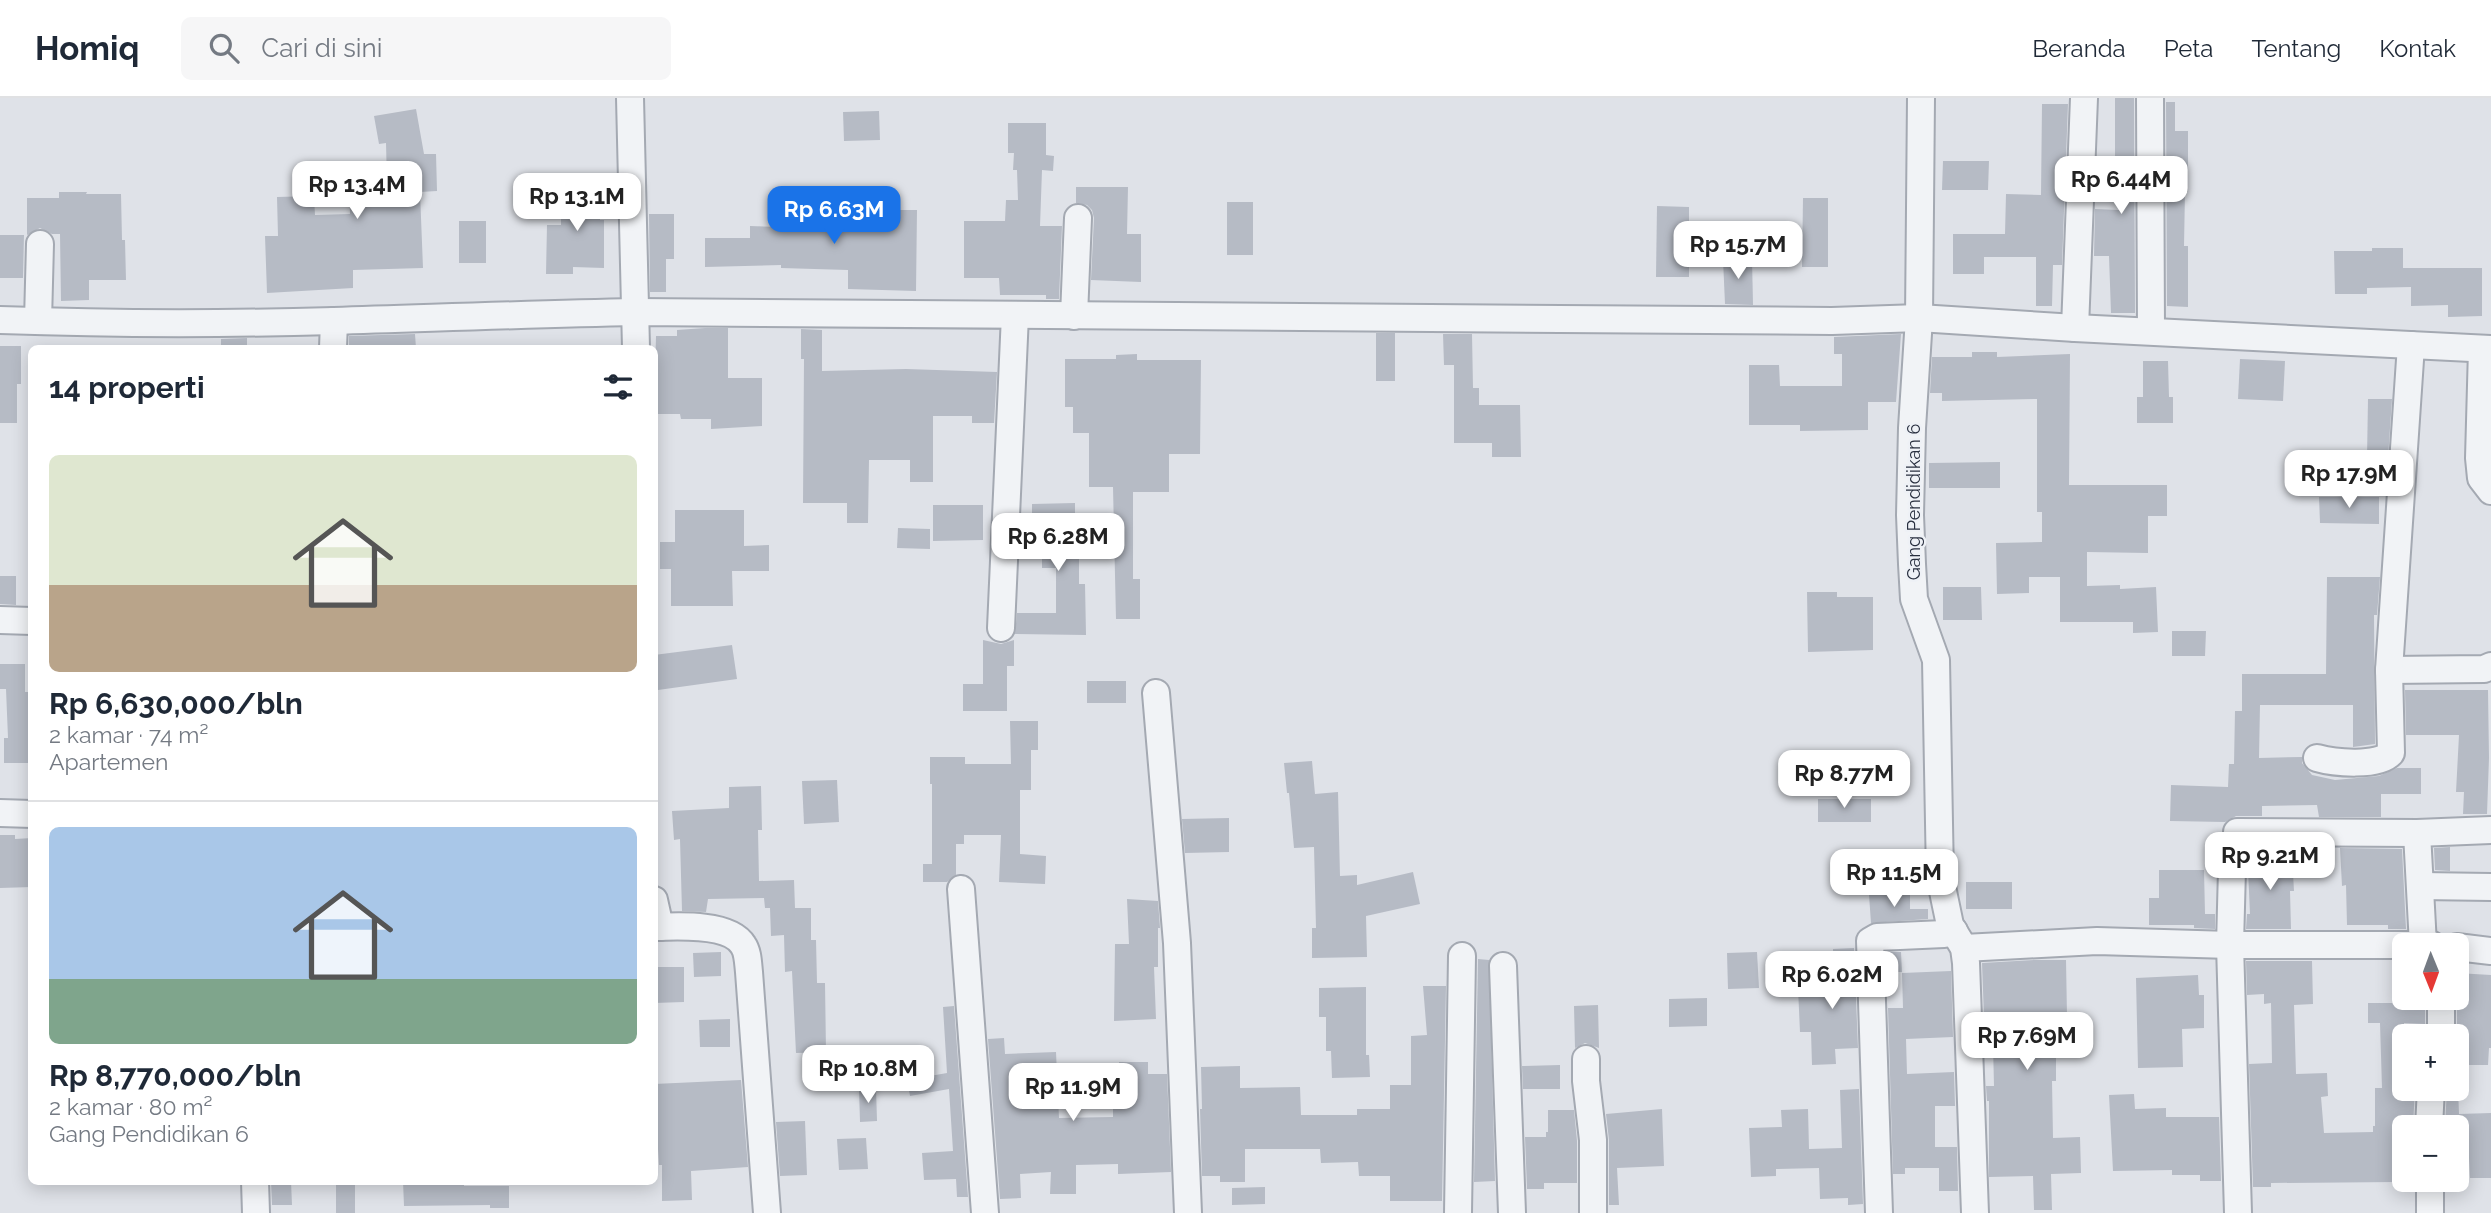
<!DOCTYPE html>
<html lang="id">
<meta charset="utf-8">
<style>
body{margin:0;font-family:Raleway,sans-serif;background:#f6f6f7;color:#1f2937;height:100vh;display:flex;flex-direction:column;font-size:26px;white-space:nowrap}
*{box-sizing:border-box;margin:0}
p{font-size:23px;color:#747a83}
.icon{flex:none;width:38px;height:38px;fill:none;stroke:currentColor;stroke-width:2;stroke-linecap:round;stroke-linejoin:round}
.map{position:relative;flex:1;overflow:hidden}
.details{position:absolute;left:28px;top:247px;width:630px;height:840px;display:flex;flex-direction:column;background:#fff;border-radius:10px;box-shadow:0 4px 18px #0003}
.details>*{flex:none}
.needle{width:46px;rotate:179deg}
.controls{position:absolute;left:2392px;top:835px;display:grid;gap:14px}
.controls a{display:grid;place-items:center;width:77px;height:77px;border-radius:10px;background:#fff;box-shadow:0 4px 18px #0003;font-size:35px}
.price{position:absolute;translate:-50% -60px;padding:0 16px;border-radius:14px;background:#fff;color:#222;font-size:23px;line-height:46px;filter:drop-shadow(0 2px 4px #0008)}
.price::after{content:'';position:absolute;left:50%;top:42px;width:21px;height:16px;margin-left:-10px;background:inherit;clip-path:polygon(0 0,100% 0,50% 100%)}
.price.selected{background:#1a73e8;color:#fff}
ul{padding:0;list-style:none}
li{display:grid;align-content:center;gap:14px;height:371px;padding:0 21px}
li+li{border-top:2px solid #e0e1e3}
li span{display:grid;place-items:center;height:217px;border-radius:10px;color:#555}
li>.icon{margin-inline-start:auto}
span .icon{width:126px;height:126px;fill:#fffc;stroke-width:1}
li b{font-size:30px}
h2{display:flex;justify-content:space-between;align-items:center;height:84px;padding:0 21px;font-size:30px}
header{display:flex;align-items:center;gap:42px;box-sizing:border-box;height:98px;padding:0 35px;background:#fff;border-bottom:2px solid #e0e1e3}
header strong{font-size:33px}
nav{display:flex;gap:38px;margin-inline-start:auto;font-size:24px}
.search{width:490px;height:63px;background:#f6f6f7;display:flex;align-items:center;gap:18px;box-sizing:border-box;padding:0 24px;border-radius:10px;color:#747a83;font-size:26px}
.map>svg:first-child{display:block}
.building{fill:#b6bbc5}
.lines{fill:none;stroke-linecap:round;stroke-linejoin:round}
.minor-casing{stroke:#a4a9b2;stroke-width:30}
.minor{stroke:#f1f3f6;stroke-width:26}
.labels{text-anchor:middle;dominant-baseline:central;stroke-width:5;stroke-linejoin:round;paint-order:stroke}
.street-label{font-size:18px;fill:#282f3f;stroke:#eef1f6}
</style>
<header>
<strong>Homiq</strong>
<div class="search"><svg class="icon" aria-label="search" viewBox="0 0 24 24"><circle cx="10" cy="10" r="6"/><path d="M15 15l6 6"/></svg>Cari di sini</div>
<nav><a>Beranda</a><a>Peta</a><a>Tentang</a><a>Kontak</a></nav>
</header>
<div class="map">
<svg width="2491" height="1115" viewBox="0 0 2491 1115">
<rect width="100%" height="100%" fill="#dfe2e8"/>
<g class="building">
<polygon points="2115,0 2134,0 2135,215 2111,215 2109,158 2094,158 2095,111 2119,112 2119,77 2115,77"/>
<polygon points="2166,4 2175,4 2175,33 2188,33 2188,94 2185,94 2184,148 2188,148 2188,209 2167,208"/>
<polygon points="2042,6 2068,6 2062,167 2053,167 2052,208 2036,208 2036,159 1984,159 1984,176 1953,176 1953,136 2005,136 2006,96 2041,97"/>
<polygon points="416,11 424,56 436,56 437,93 420,94 423,170 353,172 353,190 267,195 265,138 278,138 277,99 314,98 315,117 350,116 349,86 387,85 386,45 379,46 374,18"/>
<polygon points="879,13 880,42 844,43 843,14"/>
<polygon points="1008,25 1046,25 1046,57 1054,58 1053,73 1042,72 1040,128 1062,128 1059,201 1046,201 1046,197 1000,197 999,180 964,180 964,123 1005,123 1006,102 1018,102 1017,72 1013,72 1014,55 1008,55"/>
<polygon points="1943,63 1989,63 1988,92 1942,92"/>
<polygon points="1076,89 1128,89 1127,136 1141,136 1141,184 1091,182 1094,120 1092,112 1087,107 1076,105"/>
<polygon points="561,90 600,90 600,122 604,122 604,170 573,169 573,176 546,176 547,127 561,127"/>
<polygon points="59,94 87,94 86,96 121,96 122,142 125,142 126,182 89,182 89,202 61,203 60,136 52,136 40,130 27,137 27,100 59,100"/>
<polygon points="846,96 876,96 876,112 917,112 916,193 848,191 848,172 781,170 781,167 705,169 705,140 750,140 750,128 782,129 782,123 818,123 818,116 845,116"/>
<polygon points="1803,100 1828,100 1828,169 1802,169"/>
<rect x="1227" y="104" width="26" height="53"/>
<polygon points="1657,108 1689,109 1689,179 1656,179"/>
<polygon points="649,116 674,116 674,161 666,161 666,194 650,194"/>
<rect x="459" y="123" width="27" height="42"/>
<polygon points="0,137 24,137 23,180 0,180"/>
<polygon points="2372,150 2403,150 2403,170 2482,170 2482,218 2448,219 2448,207 2411,208 2411,189 2367,190 2367,196 2335,196 2334,153 2372,153"/>
<polygon points="1752,160 1753,207 1725,206 1723,161"/>
<polygon points="705,230 728,230 728,280 762,280 762,328 711,331 711,321 681,321 680,316 654,316 656,238 677,238 677,232"/>
<polygon points="801,231 822,232 822,273 906,271 997,274 994,325 972,325 972,318 933,318 933,384 910,384 910,362 869,362 868,425 847,425 847,405 803,405 804,261 801,261"/>
<rect x="1376" y="235" width="19" height="48"/>
<polygon points="415,236 416,250 349,250 349,238"/>
<polygon points="1443,236 1472,236 1473,290 1479,290 1479,307 1520,307 1521,359 1492,359 1492,345 1454,345 1454,267 1444,267"/>
<polygon points="1901,236 1896,304 1868,304 1868,332 1800,333 1800,327 1749,327 1749,267 1779,267 1780,288 1842,288 1842,256 1834,256 1834,239"/>
<polygon points="247,240 247,250 221,250 221,241"/>
<polygon points="0,248 21,248 21,286 17,286 17,325 0,325"/>
<polygon points="1972,254 1997,254 1997,259 2070,256 2069,387 2167,387 2167,418 2148,418 2148,455 2087,454 2087,488 2120,487 2120,491 2156,489 2158,534 2133,535 2133,524 2060,524 2060,479 2029,479 2029,495 1997,496 1996,445 2042,444 2042,414 2037,414 2037,301 1942,303 1942,295 1930,295 1932,259 1972,259"/>
<polygon points="1137,256 1137,262 1201,262 1200,356 1169,356 1169,394 1133,394 1133,481 1140,481 1140,521 1116,521 1113,389 1089,389 1089,335 1073,335 1073,309 1065,309 1065,261 1116,261 1116,257"/>
<polygon points="2240,261 2285,263 2283,303 2238,301"/>
<polygon points="2143,263 2168,263 2169,299 2173,299 2173,325 2137,325 2137,299 2143,299"/>
<polygon points="2368,301 2392,301 2388,360 2367,360"/>
<polygon points="2000,364 2000,390 1929,390 1929,365"/>
<polygon points="2319,399 2379,399 2379,426 2320,425"/>
<polygon points="1075,405 1075,449 1079,449 1079,486 1085,486 1086,537 1015,536 1017,515 1056,515 1056,470 1042,470 1042,436 1032,436 1032,406"/>
<polygon points="933,407 983,407 983,442 933,443"/>
<polygon points="675,412 744,412 744,448 769,447 769,473 732,473 733,508 671,508 671,471 660,471 660,444 675,444"/>
<polygon points="898,430 930,431 930,451 897,450"/>
<polygon points="0,478 16,478 16,507 0,506"/>
<polygon points="2327,479 2380,479 2377,517 2374,517 2375,646 2353,649 2353,607 2260,607 2259,660 2302,659 2302,665 2312,677 2335,682 2379,678 2397,670 2421,670 2421,696 2381,696 2381,719 2319,719 2317,707 2262,708 2262,718 2236,718 2225,724 2170,723 2171,687 2228,689 2229,666 2234,666 2235,613 2242,613 2242,576 2326,576"/>
<polygon points="1943,489 1981,489 1982,522 1943,522"/>
<polygon points="1807,494 1837,494 1837,499 1873,499 1873,552 1808,554"/>
<polygon points="2172,533 2206,533 2205,558 2172,558"/>
<polygon points="983,542 1001,546 1014,542 1014,568 1007,568 1007,613 963,613 963,586 983,586"/>
<polygon points="732,547 737,581 658,592 654,557"/>
<polygon points="0,566 25,566 25,594 32,594 32,665 4,665 4,640 8,640 6,591 0,591"/>
<rect x="1087" y="583" width="39" height="22"/>
<polygon points="2405,592 2488,592 2489,660 2487,716 2463,716 2464,694 2456,694 2459,637 2406,637"/>
<polygon points="1010,623 1038,623 1038,652 1031,652 1031,692 1020,692 1020,756 1046,758 1045,786 999,784 1001,737 964,737 964,746 956,746 956,777 947,784 923,784 923,766 932,766 932,686 930,686 930,659 965,659 965,666 1011,666"/>
<polygon points="1312,663 1315,696 1338,694 1340,778 1357,777 1357,787 1413,774 1420,806 1366,818 1367,859 1312,860 1312,830 1316,830 1314,749 1294,750 1289,695 1287,695 1284,665"/>
<polygon points="837,682 839,724 804,726 802,683"/>
<polygon points="761,688 762,732 758,732 759,783 794,782 795,810 811,810 811,842 816,842 817,885 825,885 826,954 796,955 792,873 785,874 784,837 771,838 770,810 765,810 764,800 708,801 706,814 682,813 680,741 674,742 672,713 729,710 729,689"/>
<rect x="1818" y="701" width="53" height="23"/>
<polygon points="1229,720 1229,754 1185,755 1182,721"/>
<polygon points="0,737 15,737 15,741 32,740 32,789 0,790"/>
<polygon points="2450,749 2450,773 2435,772 2434,750"/>
<polygon points="2340,750 2402,751 2406,831 2388,831 2388,827 2347,827 2346,787 2342,788"/>
<polygon points="2292,757 2294,793 2290,793 2291,831 2246,831 2247,816 2250,816 2248,771 2244,760"/>
<polygon points="2159,772 2204,772 2205,816 2215,816 2215,831 2194,830 2194,827 2149,827 2149,800 2159,800"/>
<rect x="1966" y="784" width="46" height="27"/>
<polygon points="1910,796 1910,811 1928,811 1928,821 1871,825 1869,797"/>
<polygon points="1127,801 1158,803 1160,830 1158,830 1158,869 1154,869 1156,921 1114,923 1115,846 1129,846"/>
<polygon points="1854,850 1858,950 1835,951 1836,966 1812,967 1811,934 1800,934 1798,890 1834,889 1833,851"/>
<polygon points="721,854 721,878 694,879 693,855"/>
<polygon points="1757,854 1759,890 1728,891 1727,855"/>
<polygon points="1886,854 1901,854 1902,874 1887,874"/>
<polygon points="1478,861 1489,862 1495,1083 1474,1084"/>
<polygon points="2034,862 2066,862 2067,918 2071,918 2072,947 2056,947 2056,983 2052,983 2053,1040 2080,1039 2081,1075 2051,1076 2052,1112 2034,1112 2033,1078 1989,1079 1989,1003 1987,1003 1986,988 1994,988 1993,946 1985,946 1982,865"/>
<polygon points="2246,863 2312,863 2313,906 2294,907 2296,976 2327,975 2328,998 2321,999 2324,1035 2373,1034 2373,1028 2375,1028 2375,990 2382,990 2380,925 2368,925 2368,905 2425,905 2425,926 2404,925 2404,990 2415,990 2413,1029 2404,1029 2404,1081 2397,1081 2397,1084 2271,1085 2271,1089 2253,1089 2249,966 2272,965 2271,905 2264,906 2264,896 2247,897"/>
<polygon points="654,869 684,869 684,904 654,905"/>
<polygon points="1951,873 1953,939 1906,941 1907,976 1954,974 1955,1008 1935,1008 1935,1049 1957,1049 1958,1093 1939,1093 1939,1070 1905,1070 1905,1076 1893,1076 1888,910 1903,910 1902,875"/>
<polygon points="2457,875 2491,877 2491,950 2489,950 2488,967 2457,967"/>
<polygon points="2198,877 2199,897 2204,897 2204,930 2182,931 2183,969 2138,970 2136,880"/>
<polygon points="1423,888 1446,888 1442,1103 1390,1103 1390,1078 1359,1078 1358,1064 1321,1065 1320,1051 1245,1051 1245,1084 1220,1084 1220,1078 1202,1078 1200,1011 1202,1011 1201,969 1240,968 1240,990 1300,989 1301,1017 1357,1017 1357,1011 1390,1011 1390,987 1411,987 1411,938 1427,937"/>
<polygon points="1366,889 1366,957 1369,957 1370,979 1332,980 1331,953 1326,953 1326,919 1319,919 1319,890"/>
<polygon points="1707,900 1707,928 1669,929 1669,901"/>
<polygon points="1598,907 1599,950 1585,945 1575,950 1574,908"/>
<polygon points="954,908 968,1099 957,1099 956,1081 924,1082 922,1055 953,1053 949,991 910,998 907,982 947,975 943,909"/>
<polygon points="730,921 730,949 700,949 699,922"/>
<polygon points="1004,940 1005,956 1056,954 1059,1020 1113,1019 1113,999 1120,1000 1119,964 1148,964 1148,976 1167,976 1171,1074 1118,1076 1118,1066 1076,1067 1076,1096 1050,1096 1051,1074 1020,1076 1021,1100 1000,1101 988,941"/>
<polygon points="1560,967 1560,991 1523,991 1522,968"/>
<polygon points="741,982 748,1069 691,1073 692,1102 662,1103 662,1067 659,1067 654,986"/>
<polygon points="2447,990 2458,990 2459,1016 2491,1015 2491,1080 2470,1080 2469,1060 2457,1060 2457,1029 2445,1029"/>
<polygon points="876,991 877,1023 860,1024 859,992"/>
<polygon points="1859,991 1863,1106 1848,1107 1848,1100 1820,1101 1819,1070 1776,1071 1776,1078 1751,1079 1749,1030 1782,1029 1781,1012 1808,1011 1809,1051 1842,1050 1840,992"/>
<polygon points="2134,996 2135,1011 2166,1010 2166,1019 2219,1019 2221,1083 2200,1083 2200,1077 2172,1077 2172,1072 2113,1073 2109,997"/>
<polygon points="1662,1011 1664,1068 1617,1070 1619,1107 1609,1107 1609,1042 1606,1016"/>
<polygon points="1548,1012 1574,1012 1577,1043 1577,1085 1544,1085 1544,1091 1527,1091 1525,1039 1546,1039 1546,1034 1548,1034"/>
<polygon points="805,1023 807,1077 780,1078 776,1024"/>
<polygon points="866,1040 868,1071 839,1072 837,1041"/>
<polygon points="271,1083 291,1083 292,1107 272,1107"/>
<rect x="336" y="1083" width="19" height="32"/>
<polygon points="403,1083 464,1083 464,1088 509,1088 509,1110 490,1110 490,1107 404,1108"/>
<polygon points="1265,1089 1265,1106 1232,1107 1232,1090"/>
</g>
<g class="lines">
<defs>
<g id="minor">
<polyline points="630,0 636,250"/>
<polyline points="1921,0 1919,220 1912,330 1910,417 1912,466 1914,501 1936,562 1940,779 1950,827 1964,850 1966,865 1975,1115"/>
<polyline points="2150,0 2151,233"/>
<polyline points="1074,218 1078,120"/>
<path d="M0,222C111,226 223,226 334,223C434,220 535,216 636,214L1832,223L1919,220L2075,230L2491,251"/>
<polyline points="38,223 40,146"/>
<polyline points="2075,230 2084,0"/>
<polyline points="333,250 334,223"/>
<polyline points="2482,251 2479,360 2481,380 2491,393"/>
<polyline points="0,522 32,523"/>
<polyline points="1001,530 1015,217"/>
<polyline points="2389,572 2484,571 2491,568"/>
<polyline points="1156,595 1177,845 1188,1115"/>
<path d="M2317,660C2334,665 2379,669 2391,655L2389,572L2411,247"/>
<polyline points="0,715 32,716"/>
<polyline points="2237,734 2417,735"/>
<polyline points="2232,771 2230,847 2238,1115"/>
<polyline points="1857,782 1940,779"/>
<polyline points="2421,788 2491,789"/>
<polyline points="961,791 985,1115"/>
<polyline points="654,802 660,829"/>
<path d="M654,829C678,828 730,825 743,847C748,854 748,865 749,874L767,1115"/>
<polyline points="2423,847 2417,735 2491,732"/>
<polyline points="2457,849 2491,853"/>
<polyline points="1964,850 2097,843 2230,847 2432,847"/>
<polyline points="1503,868 1512,1115"/>
<polyline points="2441,900 2441,938"/>
<polyline points="1586,961 1586,983 1593,1042 1593,1115"/>
<polyline points="2429,1029 2431,990"/>
<polyline points="2430,1082 2430,1115"/>
<polyline points="255,1083 256,1115"/>
<polyline points="1458,1115 1462,858"/>
<polyline points="1879,1115 1870,843 1877,839 1944,836 1954,833"/>
</g>
</defs>
<use href="#minor" class="minor-casing"/>
<use href="#minor" class="minor"/>
</g>
<g class="labels">
<g class="street-label">
<text transform="translate(1913 404) rotate(-90)">Gang Pendidikan 6</text>
</g>
</g>
</svg>
<div class="controls">
<a><svg class="needle" viewBox="-14 -14 28 28"><path d="M0-13l5 13h-10z" fill="#e53935"/><path d="M0 13l5-13h-10z" fill="#747a83"/></svg></a>
<a>+</a>
<a>−</a>
</div>
<b class="price" style="left:2121px;top:118px">Rp 6.44M</b>
<b class="price" style="left:357px;top:123px">Rp 13.4M</b>
<b class="price" style="left:577px;top:135px">Rp 13.1M</b>
<b class="price selected" style="left:834px;top:148px">Rp 6.63M</b>
<b class="price" style="left:1738px;top:183px">Rp 15.7M</b>
<b class="price" style="left:2349px;top:412px">Rp 17.9M</b>
<b class="price" style="left:1058px;top:475px">Rp 6.28M</b>
<b class="price" style="left:1844px;top:712px">Rp 8.77M</b>
<b class="price" style="left:2270px;top:794px">Rp 9.21M</b>
<b class="price" style="left:1894px;top:811px">Rp 11.5M</b>
<b class="price" style="left:1832px;top:913px">Rp 6.02M</b>
<b class="price" style="left:2027px;top:974px">Rp 7.69M</b>
<b class="price" style="left:868px;top:1007px">Rp 10.8M</b>
<b class="price" style="left:1073px;top:1025px">Rp 11.9M</b>
<section class="details">
<h2>14 properti<svg class="icon" aria-label="filters" viewBox="0 0 24 24"><path d="M4 7h16M4 17h16"/><circle cx="9" cy="7" r="2"/><circle cx="15" cy="17" r="2"/></svg></h2>
<ul>
<li><span style="background:linear-gradient(#dfe7d0 60%,#b9a48a 0)"><svg class="icon" aria-label="home" viewBox="0 0 24 24"><path d="M3 11l9-7 9 7M6 9v11h12V9"/></svg></span><div><b>Rp 6,630,000/bln</b><p>2 kamar · 74 m²</p><p>Apartemen</p></div></li>
<li><span style="background:linear-gradient(#a9c7e8 70%,#7fa58c 0)"><svg class="icon" aria-label="home" viewBox="0 0 24 24"><path d="M3 11l9-7 9 7M6 9v11h12V9"/></svg></span><div><b>Rp 8,770,000/bln</b><p>2 kamar · 80 m²</p><p>Gang Pendidikan 6</p></div></li>
</ul>
</section>
</div>
